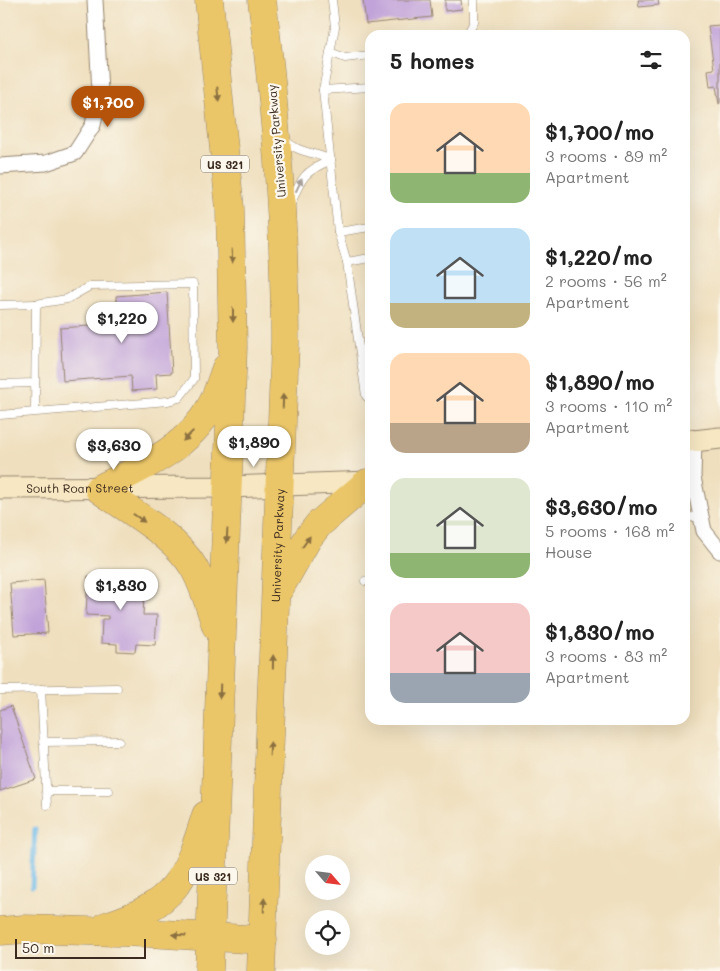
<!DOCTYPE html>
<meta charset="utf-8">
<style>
body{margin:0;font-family:Mali,sans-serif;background:#f6f6f6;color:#222;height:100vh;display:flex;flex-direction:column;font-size:19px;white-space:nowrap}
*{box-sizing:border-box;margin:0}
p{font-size:16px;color:#767676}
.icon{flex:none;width:28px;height:28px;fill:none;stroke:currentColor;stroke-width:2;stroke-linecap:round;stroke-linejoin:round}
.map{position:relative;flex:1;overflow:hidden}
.sheet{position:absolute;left:365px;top:30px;width:325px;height:695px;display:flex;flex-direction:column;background:#fff;border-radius:15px;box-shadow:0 5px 20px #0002}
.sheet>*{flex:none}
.needle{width:32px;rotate:118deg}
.buttons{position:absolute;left:305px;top:855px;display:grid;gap:10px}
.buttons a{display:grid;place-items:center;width:45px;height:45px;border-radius:50%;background:#fff;box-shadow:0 5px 20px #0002;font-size:25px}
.scale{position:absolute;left:15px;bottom:12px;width:131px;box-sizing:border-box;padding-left:5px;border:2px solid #3b2a1e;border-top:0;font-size:14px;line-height:18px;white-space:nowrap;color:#3b2a1e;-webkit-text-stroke:4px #fbf7ec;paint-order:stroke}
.price{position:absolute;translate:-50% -42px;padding:0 11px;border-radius:18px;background:#fff;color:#222;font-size:16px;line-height:32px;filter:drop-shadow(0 1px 2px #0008)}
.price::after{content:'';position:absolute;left:50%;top:30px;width:15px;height:11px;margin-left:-8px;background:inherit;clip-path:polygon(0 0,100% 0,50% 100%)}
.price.current{background:#b45309;color:#fff}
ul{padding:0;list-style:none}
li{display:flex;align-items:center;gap:15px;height:125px;padding:0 25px}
li span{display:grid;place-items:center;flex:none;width:140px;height:100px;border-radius:15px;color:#555}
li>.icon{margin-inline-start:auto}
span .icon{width:60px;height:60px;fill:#fffc;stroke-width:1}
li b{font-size:21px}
h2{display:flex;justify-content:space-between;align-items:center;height:60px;padding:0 25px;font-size:21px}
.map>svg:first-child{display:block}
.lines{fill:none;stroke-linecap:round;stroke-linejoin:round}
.stream{stroke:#6ebae7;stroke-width:5}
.building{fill:#c1a3d9}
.lane-casing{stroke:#95846e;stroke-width:9}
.street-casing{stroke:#95846e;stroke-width:17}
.secondary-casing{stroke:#95846e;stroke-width:23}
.highway-casing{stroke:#95846e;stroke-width:29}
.lane{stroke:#fff;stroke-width:8}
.street{stroke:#fff;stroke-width:15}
.secondary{stroke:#f7e8c3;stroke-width:21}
.highway{stroke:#ebc669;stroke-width:28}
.oneway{fill:#8a7040}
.oneway2{fill:#a79f9a}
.labels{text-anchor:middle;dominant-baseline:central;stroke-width:4.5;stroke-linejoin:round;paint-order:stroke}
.shield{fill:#fbf7ec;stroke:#75685c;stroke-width:1}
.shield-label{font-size:11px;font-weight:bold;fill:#3b2a1e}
.street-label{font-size:12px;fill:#3b2a1e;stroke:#fbf7ec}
</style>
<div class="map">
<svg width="720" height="971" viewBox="0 0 720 971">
<rect width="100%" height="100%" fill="#fbf7ec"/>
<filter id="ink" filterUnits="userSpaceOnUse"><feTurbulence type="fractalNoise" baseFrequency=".02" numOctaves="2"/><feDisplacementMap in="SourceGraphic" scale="10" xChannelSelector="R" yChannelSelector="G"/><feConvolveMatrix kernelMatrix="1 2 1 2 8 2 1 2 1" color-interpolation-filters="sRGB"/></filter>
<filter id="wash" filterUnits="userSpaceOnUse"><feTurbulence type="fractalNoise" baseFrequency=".0096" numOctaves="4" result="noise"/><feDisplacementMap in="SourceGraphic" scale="20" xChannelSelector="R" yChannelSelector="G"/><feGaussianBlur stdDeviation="1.12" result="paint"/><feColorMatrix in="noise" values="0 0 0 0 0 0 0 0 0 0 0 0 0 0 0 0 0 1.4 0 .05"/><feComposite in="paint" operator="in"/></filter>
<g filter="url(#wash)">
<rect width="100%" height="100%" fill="#efdfbe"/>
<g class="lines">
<polyline class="stream" points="32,886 35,829"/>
</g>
<g id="blocks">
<g class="building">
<polygon points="363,0 430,0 432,17 366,24"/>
<polygon points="445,0 461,0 462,9 445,11"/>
<polygon points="638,0 658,0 659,5 639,7"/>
<polygon points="720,25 720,103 719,104 716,86 710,87 708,70 714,69 708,26"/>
<polygon points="167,292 172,373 156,374 157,389 132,391 131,376 63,381 60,328 117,324 116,296"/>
<polygon points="88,576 145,578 143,615 157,615 155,645 136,644 135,652 117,651 117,644 101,643 102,619 108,619 108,616 86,615"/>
<polygon points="44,580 48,633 14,635 10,583"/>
<polygon points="11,706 36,779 0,791 0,710"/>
</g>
</g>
</g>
<g filter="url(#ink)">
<use href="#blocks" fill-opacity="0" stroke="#95846e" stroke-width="1"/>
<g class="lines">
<defs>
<g id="lane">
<polyline points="332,0 335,27 323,90 370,87"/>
<polyline points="467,35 474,22 474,0"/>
<polyline points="330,52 345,58 370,55"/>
<polyline points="323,90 338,232"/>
<path d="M284,139C297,153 315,152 331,160"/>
<path d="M291,204C301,177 305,171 331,160"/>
<polyline points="370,258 347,262 366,396 370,400"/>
<polyline points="347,262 338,232 370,227"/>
<polyline points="0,305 36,304"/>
<polyline points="0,384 35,383"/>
<polyline points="0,415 168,401 179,398 194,379 193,284 90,286 67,299 36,304 35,412"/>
<polyline points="685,518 701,516"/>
<polyline points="365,581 370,580"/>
<polyline points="41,689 47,805"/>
<polyline points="0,690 117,688"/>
<polyline points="43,742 119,741"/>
<polyline points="46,791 109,791"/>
</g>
<g id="street">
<polyline points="0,166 46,163 75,153 93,125 100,92 95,0"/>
<polyline points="694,441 693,477 704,531 720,551"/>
</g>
<g id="secondary">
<polyline points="685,439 694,441 720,438"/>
<path id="s1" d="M0,488L229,487L370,482"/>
</g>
<g id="highway">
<polyline points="209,0 230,209 233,347 209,971"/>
<polyline points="279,589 308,538 319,524 367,483"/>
<path d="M216,626C210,607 204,586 194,568C175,535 130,512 99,489C140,468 186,450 210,408C217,396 221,381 226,368"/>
<path d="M106,926C174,905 186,880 206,815"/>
<polyline points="0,931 24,929 148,933 263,940"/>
<path id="s2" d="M261,971L285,343C285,228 276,114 262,0"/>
</g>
</defs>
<use href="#lane" class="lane-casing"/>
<use href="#street" class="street-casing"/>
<use href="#secondary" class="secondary-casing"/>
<use href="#highway" class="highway-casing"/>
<use href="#lane" class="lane"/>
<use href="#street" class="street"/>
<use href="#secondary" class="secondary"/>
<use href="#highway" class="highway"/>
</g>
<defs><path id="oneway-solid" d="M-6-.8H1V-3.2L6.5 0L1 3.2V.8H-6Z" transform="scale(1.25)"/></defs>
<g class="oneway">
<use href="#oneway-solid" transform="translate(218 94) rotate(84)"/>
<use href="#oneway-solid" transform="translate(232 256) rotate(87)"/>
<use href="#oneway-solid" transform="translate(233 315) rotate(90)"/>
<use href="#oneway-solid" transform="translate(283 401) rotate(-88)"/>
<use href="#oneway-solid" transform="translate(188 436) rotate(136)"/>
<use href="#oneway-solid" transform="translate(139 518) rotate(35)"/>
<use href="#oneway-solid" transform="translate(227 536) rotate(93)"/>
<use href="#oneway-solid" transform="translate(306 542) rotate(-55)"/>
<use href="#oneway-solid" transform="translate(273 662) rotate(-89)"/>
<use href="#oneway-solid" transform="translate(220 691) rotate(92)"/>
<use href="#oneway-solid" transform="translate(270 749) rotate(-87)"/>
<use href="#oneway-solid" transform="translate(264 905) rotate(-88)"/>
<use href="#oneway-solid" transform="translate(179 935) rotate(-176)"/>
</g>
<use class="oneway2" href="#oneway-solid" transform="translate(299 185) rotate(-64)"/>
</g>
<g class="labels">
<g class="shield">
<rect x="201" y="155.5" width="48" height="17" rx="4"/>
<rect x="189" y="867.5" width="48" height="17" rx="4"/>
</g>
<g class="shield-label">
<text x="225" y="164">US 321</text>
<text x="213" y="876">US 321</text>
</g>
<g class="street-label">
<text transform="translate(276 141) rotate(-95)">University Parkway</text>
<text stroke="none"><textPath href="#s1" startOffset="80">South Roan Street</textPath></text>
<text stroke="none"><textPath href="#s2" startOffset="426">University Parkway</textPath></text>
</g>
</g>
</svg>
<div class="buttons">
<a><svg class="needle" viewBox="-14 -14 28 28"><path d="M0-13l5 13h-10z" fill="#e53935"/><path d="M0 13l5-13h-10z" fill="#767676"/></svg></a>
<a><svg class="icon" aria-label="locate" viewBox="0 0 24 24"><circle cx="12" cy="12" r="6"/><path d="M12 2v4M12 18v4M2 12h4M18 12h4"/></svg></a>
</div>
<div class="scale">50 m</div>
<b class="price current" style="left:108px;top:128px">$1,700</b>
<b class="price" style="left:122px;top:344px">$1,220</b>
<b class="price" style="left:254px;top:468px">$1,890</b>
<b class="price" style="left:114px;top:471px">$3,630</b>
<b class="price" style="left:121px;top:611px">$1,830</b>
<section class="sheet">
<h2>5 homes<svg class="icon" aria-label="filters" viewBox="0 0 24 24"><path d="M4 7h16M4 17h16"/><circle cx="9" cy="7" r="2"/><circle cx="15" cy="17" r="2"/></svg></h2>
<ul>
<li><span style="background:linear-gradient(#ffd9b3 70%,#8fb573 0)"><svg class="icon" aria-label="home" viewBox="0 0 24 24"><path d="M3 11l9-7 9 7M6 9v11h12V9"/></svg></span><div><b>$1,700/mo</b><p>3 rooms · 89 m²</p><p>Apartment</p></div></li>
<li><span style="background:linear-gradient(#bfe0f5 75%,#c2b280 0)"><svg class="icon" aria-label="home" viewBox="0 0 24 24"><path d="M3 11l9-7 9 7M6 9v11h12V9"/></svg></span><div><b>$1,220/mo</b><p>2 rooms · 56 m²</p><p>Apartment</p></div></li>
<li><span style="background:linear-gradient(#ffd9b3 70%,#b9a48a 0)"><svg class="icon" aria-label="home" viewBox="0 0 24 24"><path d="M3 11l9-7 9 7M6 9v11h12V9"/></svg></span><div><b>$1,890/mo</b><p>3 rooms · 110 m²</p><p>Apartment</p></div></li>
<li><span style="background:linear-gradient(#dfe7d0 75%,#8fb573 0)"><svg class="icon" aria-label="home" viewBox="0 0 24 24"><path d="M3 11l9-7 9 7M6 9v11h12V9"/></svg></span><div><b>$3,630/mo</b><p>5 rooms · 168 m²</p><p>House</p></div></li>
<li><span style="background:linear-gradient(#f6c9c9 70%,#9aa5b1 0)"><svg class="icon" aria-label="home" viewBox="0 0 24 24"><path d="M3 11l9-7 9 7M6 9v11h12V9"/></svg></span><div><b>$1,830/mo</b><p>3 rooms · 83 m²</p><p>Apartment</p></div></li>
</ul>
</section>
</div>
